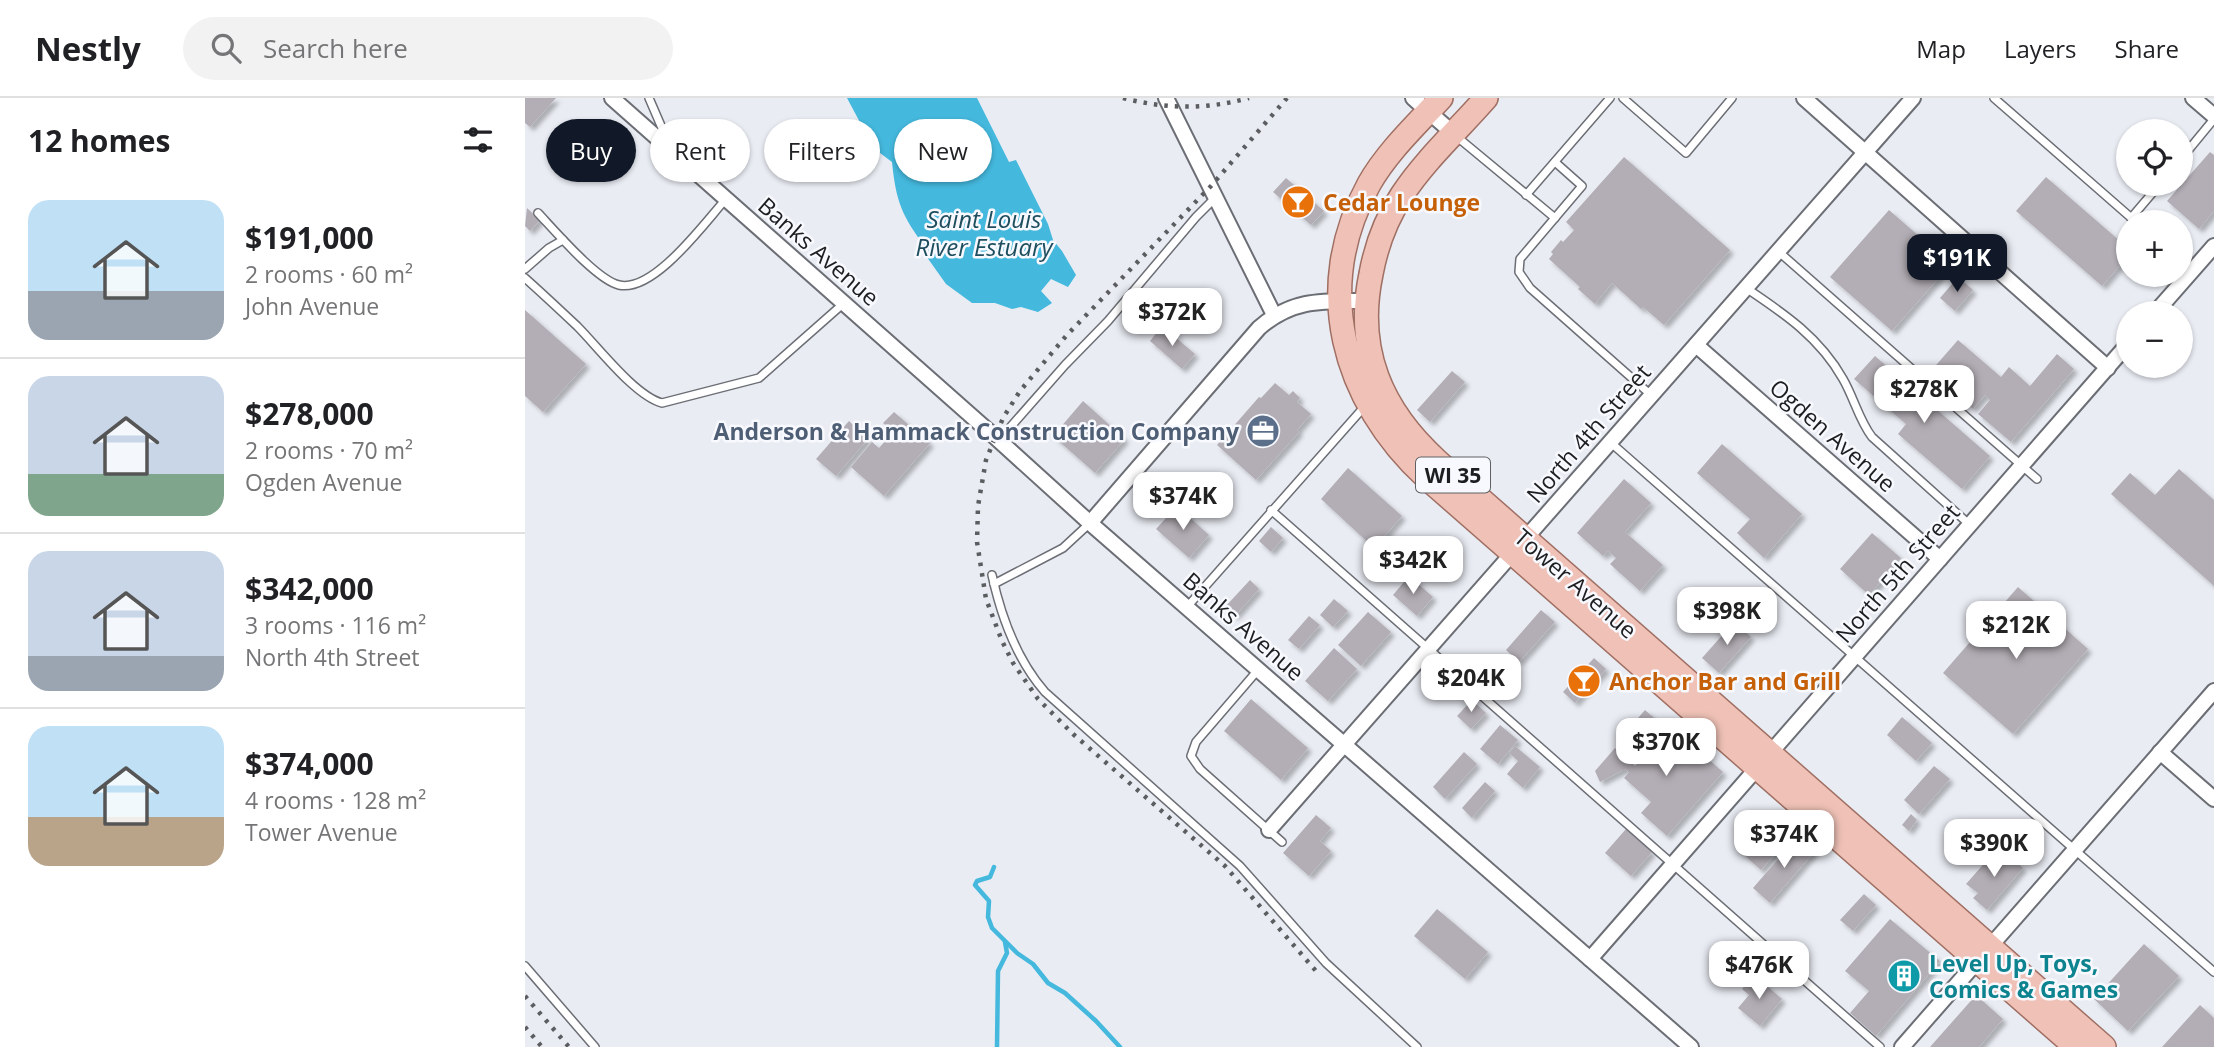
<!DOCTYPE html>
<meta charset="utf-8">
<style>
body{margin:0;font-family:"Open Sans",sans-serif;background:#f2f2f2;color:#202124;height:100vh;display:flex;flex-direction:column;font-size:26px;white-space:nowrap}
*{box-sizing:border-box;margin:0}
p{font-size:23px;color:#757577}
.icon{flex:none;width:38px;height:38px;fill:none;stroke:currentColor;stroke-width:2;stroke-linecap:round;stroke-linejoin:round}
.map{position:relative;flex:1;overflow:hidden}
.details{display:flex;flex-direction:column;background:#fff;width:525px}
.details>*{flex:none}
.top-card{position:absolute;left:21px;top:21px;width:665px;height:63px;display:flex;gap:14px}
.buttons{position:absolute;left:1591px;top:21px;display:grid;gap:14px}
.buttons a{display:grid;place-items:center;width:77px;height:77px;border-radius:50%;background:#fff;box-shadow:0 2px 5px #0004;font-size:35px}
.price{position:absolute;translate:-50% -60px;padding:0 16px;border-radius:14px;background:#fff;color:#222;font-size:23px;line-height:46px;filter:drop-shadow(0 2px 4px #0008)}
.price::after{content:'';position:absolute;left:50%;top:42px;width:21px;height:16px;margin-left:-10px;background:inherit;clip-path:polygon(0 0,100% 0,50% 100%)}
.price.selected{background:#111827;color:#fff}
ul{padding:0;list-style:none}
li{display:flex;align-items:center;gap:21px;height:175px;padding:0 28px}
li+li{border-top:2px solid #e0e0e0}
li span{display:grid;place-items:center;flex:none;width:196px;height:140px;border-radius:21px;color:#555}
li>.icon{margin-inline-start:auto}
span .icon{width:84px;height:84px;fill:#fffc;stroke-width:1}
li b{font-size:30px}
h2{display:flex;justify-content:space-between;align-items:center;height:84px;padding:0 28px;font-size:30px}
.tag{padding:0 24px;border-radius:32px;background:#fff;box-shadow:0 2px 5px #0004;font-size:24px;line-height:63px}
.tag.selected{background:#111827;color:#fff}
header{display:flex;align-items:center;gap:42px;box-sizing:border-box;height:98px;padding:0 35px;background:#fff;border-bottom:2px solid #e0e0e0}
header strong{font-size:33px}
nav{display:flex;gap:38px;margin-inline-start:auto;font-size:24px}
.search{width:490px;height:63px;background:#f2f2f2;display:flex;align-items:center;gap:18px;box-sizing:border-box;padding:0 24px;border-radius:38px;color:#757577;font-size:26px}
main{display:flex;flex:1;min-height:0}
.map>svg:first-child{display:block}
.water{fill:#44b8dd}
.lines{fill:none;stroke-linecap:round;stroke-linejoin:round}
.stream{stroke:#44b8dd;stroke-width:4.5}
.building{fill:#b3aeb5;filter:url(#shadow)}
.service-casing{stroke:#6c6e75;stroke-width:10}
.minor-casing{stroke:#6c6e75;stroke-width:18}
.primary-casing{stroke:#a06f63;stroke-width:26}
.service{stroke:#fff;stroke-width:7}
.minor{stroke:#fff;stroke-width:14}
.primary{stroke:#f0c2b7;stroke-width:23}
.rail{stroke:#5b5d60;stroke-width:4.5;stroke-dasharray:3.5 7;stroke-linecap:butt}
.labels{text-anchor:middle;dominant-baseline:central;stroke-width:5;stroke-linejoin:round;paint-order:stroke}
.shield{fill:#f7f9fe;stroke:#5e6063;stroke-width:2}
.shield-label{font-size:21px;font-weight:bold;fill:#1d1e20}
.food-label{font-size:23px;font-weight:bold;fill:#c56008;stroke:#f7f9fe;text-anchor:start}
.street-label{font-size:23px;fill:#1d1e20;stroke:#f7f9fe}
.service-label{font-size:23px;font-weight:bold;fill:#4e5e75;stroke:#f7f9fe;text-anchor:end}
.culture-label{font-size:23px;font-weight:bold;fill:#0d838f;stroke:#f7f9fe;text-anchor:start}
.water-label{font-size:24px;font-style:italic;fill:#1e4e5e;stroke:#f7f9fe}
</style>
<header>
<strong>Nestly</strong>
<div class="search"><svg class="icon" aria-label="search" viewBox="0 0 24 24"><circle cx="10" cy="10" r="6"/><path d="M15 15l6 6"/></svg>Search here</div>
<nav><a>Map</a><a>Layers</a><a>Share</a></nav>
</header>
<main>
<section class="details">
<h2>12 homes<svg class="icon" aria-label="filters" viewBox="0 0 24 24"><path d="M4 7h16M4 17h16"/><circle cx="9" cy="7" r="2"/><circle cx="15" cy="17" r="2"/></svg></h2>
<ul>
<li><span style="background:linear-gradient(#bfe0f5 65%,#9aa5b1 0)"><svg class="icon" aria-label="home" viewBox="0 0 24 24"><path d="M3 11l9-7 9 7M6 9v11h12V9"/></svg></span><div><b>$191,000</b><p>2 rooms · 60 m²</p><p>John Avenue</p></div></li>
<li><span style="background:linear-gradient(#c9d6e8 70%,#7fa58c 0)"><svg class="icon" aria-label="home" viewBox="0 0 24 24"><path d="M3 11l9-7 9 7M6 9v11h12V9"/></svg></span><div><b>$278,000</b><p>2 rooms · 70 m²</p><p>Ogden Avenue</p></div></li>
<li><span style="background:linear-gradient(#c9d6e8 75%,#9aa5b1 0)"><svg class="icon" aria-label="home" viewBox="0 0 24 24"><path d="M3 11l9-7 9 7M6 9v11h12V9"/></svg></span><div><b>$342,000</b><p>3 rooms · 116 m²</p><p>North 4th Street</p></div></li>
<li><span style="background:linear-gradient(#bfe0f5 65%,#b9a48a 0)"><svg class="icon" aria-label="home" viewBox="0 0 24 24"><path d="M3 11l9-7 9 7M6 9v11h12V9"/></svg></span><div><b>$374,000</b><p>4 rooms · 128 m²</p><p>Tower Avenue</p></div></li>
</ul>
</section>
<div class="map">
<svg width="1689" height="949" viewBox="0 0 1689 949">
<defs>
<filter id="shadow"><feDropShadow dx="4" dy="4" stdDeviation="2" flood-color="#0004"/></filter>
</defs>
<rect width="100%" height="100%" fill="#e9ecf3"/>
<path class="water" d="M322,0H452L484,64L491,62L523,126L528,142L537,153L551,177L543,189L526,181L516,193L527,205L513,214L496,209L487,211L470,205H447L421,186L399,155L401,150C377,118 371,104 367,64L339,43L338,30Z"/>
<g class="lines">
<g class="stream">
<polyline points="469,769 465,779 452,783 450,787 464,803 463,819 467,830 492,855 508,866 523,885 540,895 571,923 595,949"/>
<polyline points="472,949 473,873 482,855 480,844"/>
</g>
</g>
<g class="building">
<polygon points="0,0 31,0 5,29 0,25"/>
<polygon points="1685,54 1689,57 1689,113 1674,131 1642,103"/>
<polygon points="1099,59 1205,152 1139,227 1118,209 1116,211 1087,185 1070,206 1053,191 1055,189 1024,161 1028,156 1026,154 1036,142 1038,144 1049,132 1041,124"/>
<polygon points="1521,79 1603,150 1603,158 1577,188 1491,113"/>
<polygon points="761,80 799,113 786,127 748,94"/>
<polygon points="2,110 15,122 5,133 0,128"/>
<polygon points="1364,112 1426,166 1367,233 1305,179"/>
<polygon points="1433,179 1448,192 1430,213 1415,200"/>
<polygon points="609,207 622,219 613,230 600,218"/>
<polygon points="0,212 61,266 18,314 0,298"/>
<polygon points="637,228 670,256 657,271 625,243"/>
<polygon points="1433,242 1476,279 1484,269 1505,288 1532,256 1549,271 1486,344 1453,316 1465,302 1460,297 1448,311 1405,274"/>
<polygon points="1350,258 1465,358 1437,391 1373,336 1381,326 1329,281"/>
<polygon points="927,273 940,284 905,324 892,312"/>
<polygon points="750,285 764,297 768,293 775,300 772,304 786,316 772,332 774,334 731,382 692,347 734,299 736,300"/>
<polygon points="558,303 600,341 570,375 528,338"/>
<polygon points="369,314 405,345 359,398 326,369 347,344 354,350 368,334 358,325"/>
<polygon points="324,323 343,341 311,378 291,361"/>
<polygon points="1197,346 1277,416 1239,460 1212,435 1225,421 1172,375"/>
<polygon points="823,370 877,418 849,450 796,401"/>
<polygon points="1654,371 1689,402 1689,488 1586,396 1605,375 1630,397"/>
<polygon points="1099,381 1126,405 1100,434 1138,467 1115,493 1085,466 1091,460 1083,453 1078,458 1052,435"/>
<polygon points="652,408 684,437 664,460 631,431"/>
<polygon points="746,429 758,440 746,454 734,443"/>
<polygon points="1347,435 1376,460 1344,497 1315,471"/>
<polygon points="884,478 908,499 892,518 868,497"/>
<polygon points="725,482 734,491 710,518 700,509"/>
<polygon points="1493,489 1563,551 1488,636 1418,575"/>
<polygon points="809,501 823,513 808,529 795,517"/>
<polygon points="1016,512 1030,524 994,564 981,552"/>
<polygon points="843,514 866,534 836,568 813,547"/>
<polygon points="784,518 795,527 774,551 763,542"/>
<polygon points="1209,524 1226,539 1194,575 1177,560"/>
<polygon points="809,550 832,571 803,603 780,583"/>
<polygon points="1069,560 1081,571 1050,605 1038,594"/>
<polygon points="726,601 783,650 756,682 699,633"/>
<polygon points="947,602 961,615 946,631 932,618"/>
<polygon points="1120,612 1136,626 1108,658 1092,644"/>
<polygon points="1377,619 1407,645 1391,663 1362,637"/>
<polygon points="975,627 993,642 973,666 955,651"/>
<polygon points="1145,628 1198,674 1142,738 1116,715 1126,704 1099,680 1104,674 1100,671 1075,684 1070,673 1090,650 1110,668"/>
<polygon points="990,648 1015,669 998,690 982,676 993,663 984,655"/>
<polygon points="939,654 952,666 920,701 908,689"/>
<polygon points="1409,668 1425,681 1394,716 1379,702"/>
<polygon points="960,684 970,693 947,720 937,710"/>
<polygon points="1386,716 1392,722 1384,733 1377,727"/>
<polygon points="791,717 806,730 795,743 806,753 784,778 758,755"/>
<polygon points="1237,717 1264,740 1236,772 1209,748"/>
<polygon points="1101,731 1127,754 1106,778 1080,755"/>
<polygon points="1273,738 1290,753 1245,805 1228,790"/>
<polygon points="1478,753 1498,770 1462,812 1448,800 1453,795 1441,786 1464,760 1468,764"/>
<polygon points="1339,796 1351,807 1328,833 1315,822"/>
<polygon points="912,811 963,854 940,881 889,838"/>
<polygon points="1365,821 1415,863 1351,938 1325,915 1344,893 1320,873"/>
<polygon points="1619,846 1654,878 1603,933 1569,901"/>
<polygon points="1229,877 1257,901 1235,928 1213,910 1224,897 1217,891"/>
<polygon points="1451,897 1478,921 1454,949 1405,949"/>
<polygon points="1675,907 1689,920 1689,949 1637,949"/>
</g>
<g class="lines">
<defs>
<g id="service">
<polyline points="124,0 143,44"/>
<polyline points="1098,0 1161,55 1207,0"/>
<polyline points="1469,0 1611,124"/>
<polyline points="931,38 1030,120"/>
<polyline points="1656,61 1689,21"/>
<polyline points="1030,64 1057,88 995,161 994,174 1005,190 1126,297"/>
<polyline points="1001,97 1085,0"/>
<path d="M13,115C30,133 72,182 94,187C129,195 180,124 201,101"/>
<polyline points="1606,120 1635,86"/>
<polyline points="1254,154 1512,381"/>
<polyline points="1656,164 1666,173"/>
<polyline points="0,171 24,150 38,142"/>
<path d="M0,180C18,196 35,212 52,228C73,249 110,298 137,305L234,280L319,205"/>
<path d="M1221,190C1260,216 1295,240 1318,281C1329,300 1334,322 1347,339L1445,427"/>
<polyline points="474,342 540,267 583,223 671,119 690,100"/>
<polyline points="1085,344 1689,874"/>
<polyline points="746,412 1355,949"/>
<path d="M467,477C476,518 492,562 520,594L715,768L801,865L892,949"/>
<polyline points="469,486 538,450 565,425"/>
<polyline points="662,509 840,308"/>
<polyline points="733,572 671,644 666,658 675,671 757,744"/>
<polyline points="0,868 70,949"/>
</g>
<g id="minor">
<polyline points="87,0 469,338 565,425 1166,949"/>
<polyline points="641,0 749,217"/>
<polyline points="888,0 929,36"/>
<polyline points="1279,0 1583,270"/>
<polyline points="1668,0 1689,18"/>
<polyline points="1630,215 1689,148"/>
<polyline points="1171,247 1415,461"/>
<path d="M565,425L734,230C768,200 799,203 842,203"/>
<polyline points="1635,654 1689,701"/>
<polyline points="744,732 1388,0"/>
<polyline points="1065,861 1603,246"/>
<polyline points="1377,949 1689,593"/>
</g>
<g id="primary">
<path d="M916,0C891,27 862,54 844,86C787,190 817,302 902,380L1551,949"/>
<path d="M961,0C933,32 900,62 877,97C861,121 851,149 846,176C830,252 856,312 912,363L1579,949"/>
</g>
</defs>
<use href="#service" class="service-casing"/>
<use href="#minor" class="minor-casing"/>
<use href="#primary" class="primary-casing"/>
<use href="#service" class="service"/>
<use href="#minor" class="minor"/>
<use href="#primary" class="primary"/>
<g class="rail">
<path d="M598,0C641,11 680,12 724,0"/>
<polyline points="762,0 686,88 541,238 495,293 478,320 461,362 453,408 452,444 461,501 477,543 488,565 513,601 548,636 700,768 791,873"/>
<polyline points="0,898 44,949"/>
<polyline points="0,929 17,949"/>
</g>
</g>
<defs>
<symbol id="bar-disc" viewBox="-11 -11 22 22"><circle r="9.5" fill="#e8710a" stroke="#f7f9fe"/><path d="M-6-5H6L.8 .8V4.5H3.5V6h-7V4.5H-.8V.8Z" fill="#fff"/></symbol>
<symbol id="office-disc" viewBox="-11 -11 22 22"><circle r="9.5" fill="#5c6f8a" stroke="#f7f9fe"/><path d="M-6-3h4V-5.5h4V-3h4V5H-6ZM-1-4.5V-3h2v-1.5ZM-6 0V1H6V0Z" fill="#fff"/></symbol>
<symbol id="building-disc" viewBox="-11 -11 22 22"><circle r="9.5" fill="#0f9aa8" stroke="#f7f9fe"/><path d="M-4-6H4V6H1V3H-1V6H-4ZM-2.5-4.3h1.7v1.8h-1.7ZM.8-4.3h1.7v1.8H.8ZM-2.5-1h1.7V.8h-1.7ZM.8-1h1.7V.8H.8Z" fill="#fff"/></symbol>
</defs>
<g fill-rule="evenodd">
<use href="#bar-disc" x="754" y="85" width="38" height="38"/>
<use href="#office-disc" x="719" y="314" width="38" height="38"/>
<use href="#bar-disc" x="1040" y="564" width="38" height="38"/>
<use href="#building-disc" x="1360" y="859" width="38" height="38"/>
</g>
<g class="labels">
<rect class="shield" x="891" y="359.5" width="74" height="35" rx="5"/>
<g class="shield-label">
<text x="928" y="377">WI 35</text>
</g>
<g class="food-label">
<text x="798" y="104">Cedar Lounge</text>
<text x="1084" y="583">Anchor Bar and Grill</text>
</g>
<g class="street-label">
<text transform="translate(294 153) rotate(41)">Banks Avenue</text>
<text transform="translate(1063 335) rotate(-49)">North 4th Street</text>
<text transform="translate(1308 337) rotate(41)">Ogden Avenue</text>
<text transform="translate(1372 475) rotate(-49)">North 5th Street</text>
<text transform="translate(1051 485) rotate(41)">Tower Avenue</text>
<text transform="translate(719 528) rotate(41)">Banks Avenue</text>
</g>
<g class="service-label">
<text x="714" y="333">Anderson &amp; Hammack Construction Company</text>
</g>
<g class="culture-label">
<text x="1404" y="865">Level Up, Toys,<tspan x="1404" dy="26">Comics &amp; Games</tspan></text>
</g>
<g class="water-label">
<text x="459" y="120">Saint Louis<tspan x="459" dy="28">River Estuary</tspan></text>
</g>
</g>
</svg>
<div class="buttons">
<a><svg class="icon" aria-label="locate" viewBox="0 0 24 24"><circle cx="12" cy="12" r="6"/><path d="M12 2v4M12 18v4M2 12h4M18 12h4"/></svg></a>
<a>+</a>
<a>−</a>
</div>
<b class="price selected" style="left:1432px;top:196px">$191K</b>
<b class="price" style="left:647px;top:250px">$372K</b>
<b class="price" style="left:1399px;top:327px">$278K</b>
<b class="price" style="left:658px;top:434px">$374K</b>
<b class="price" style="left:888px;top:498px">$342K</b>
<b class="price" style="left:1202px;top:549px">$398K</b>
<b class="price" style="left:1491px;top:563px">$212K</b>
<b class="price" style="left:946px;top:616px">$204K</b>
<b class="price" style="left:1141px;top:680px">$370K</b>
<b class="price" style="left:1259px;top:772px">$374K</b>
<b class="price" style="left:1469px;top:781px">$390K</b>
<b class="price" style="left:1234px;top:903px">$476K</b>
<div class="top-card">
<a class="tag selected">Buy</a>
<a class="tag">Rent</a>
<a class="tag">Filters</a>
<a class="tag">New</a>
</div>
</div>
</main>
